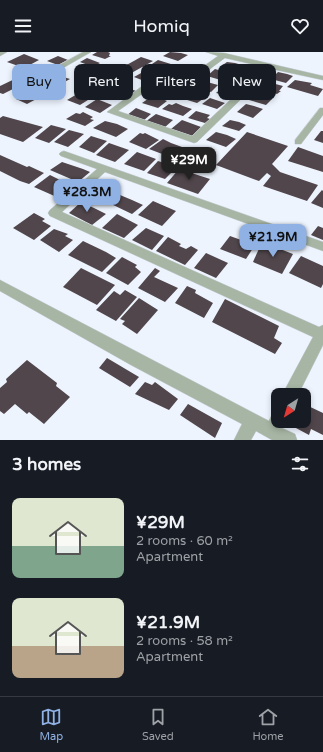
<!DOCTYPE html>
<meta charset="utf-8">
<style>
body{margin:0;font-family:"Varela Round",sans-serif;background:#242831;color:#f1f3f6;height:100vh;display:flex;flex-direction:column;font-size:15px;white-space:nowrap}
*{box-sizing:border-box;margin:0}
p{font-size:13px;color:#9ea1a6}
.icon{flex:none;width:22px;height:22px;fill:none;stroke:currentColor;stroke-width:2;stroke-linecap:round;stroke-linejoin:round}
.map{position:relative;height:388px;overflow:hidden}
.panel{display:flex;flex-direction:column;background:#171b24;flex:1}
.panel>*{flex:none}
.hud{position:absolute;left:12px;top:12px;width:299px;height:36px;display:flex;gap:8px}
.needle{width:26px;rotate:217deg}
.tools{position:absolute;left:271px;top:336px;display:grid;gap:8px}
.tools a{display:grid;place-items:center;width:40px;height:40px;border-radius:8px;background:#171b24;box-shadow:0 2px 6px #0003;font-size:20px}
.price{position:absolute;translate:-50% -34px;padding:0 9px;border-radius:8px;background:#8fb1e3;color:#111;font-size:13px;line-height:26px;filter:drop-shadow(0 1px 2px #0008)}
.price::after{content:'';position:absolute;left:50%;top:24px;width:12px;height:9px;margin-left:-6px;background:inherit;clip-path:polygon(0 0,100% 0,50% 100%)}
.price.on{background:#222;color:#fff}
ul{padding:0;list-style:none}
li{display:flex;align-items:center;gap:12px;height:100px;padding:0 12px}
li span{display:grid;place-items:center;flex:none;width:112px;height:80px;border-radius:8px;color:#555}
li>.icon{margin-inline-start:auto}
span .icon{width:48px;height:48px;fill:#fffc;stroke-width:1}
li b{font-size:17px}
h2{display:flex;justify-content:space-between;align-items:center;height:48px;padding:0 12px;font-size:17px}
.pill{padding:0 14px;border-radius:8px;background:#171b24;box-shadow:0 2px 6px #0003;font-size:14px;line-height:36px}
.pill.on{background:#8fb1e3;color:#111}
header{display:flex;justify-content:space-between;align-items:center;height:52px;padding:0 12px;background:#171b24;font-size:18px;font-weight:600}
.tab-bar{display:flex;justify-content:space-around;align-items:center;height:56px;border-top:1px solid #363941;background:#171b24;font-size:11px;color:#9ea1a6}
.tab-bar a{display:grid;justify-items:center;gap:2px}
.tab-bar .on{color:#8fb1e3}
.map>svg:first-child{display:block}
.building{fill:#50464b}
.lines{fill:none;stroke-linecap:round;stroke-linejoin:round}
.service-casing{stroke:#cbd1da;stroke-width:1}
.minor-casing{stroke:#cbd1da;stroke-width:1}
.service{fill:#a7b5a4;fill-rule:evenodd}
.minor{fill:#a7b5a4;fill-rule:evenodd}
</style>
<header><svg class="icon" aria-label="menu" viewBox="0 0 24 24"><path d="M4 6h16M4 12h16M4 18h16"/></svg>Homiq<svg class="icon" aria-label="heart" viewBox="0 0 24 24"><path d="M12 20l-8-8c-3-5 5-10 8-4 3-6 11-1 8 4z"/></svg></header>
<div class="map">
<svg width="323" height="388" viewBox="0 0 323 388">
<rect width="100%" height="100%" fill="#edf4fe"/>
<g class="building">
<polygon points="97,0 108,0 110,1 109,4 111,4 105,7 92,3"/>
<polygon points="170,0 181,1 188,3 178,9 163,4"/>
<polygon points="24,2 39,8 24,16 7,10"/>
<polygon points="58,4 68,8 58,13 47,9"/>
<polygon points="141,5 153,9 126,24 114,20"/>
<polygon points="87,6 100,11 93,15 80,10"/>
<polygon points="158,8 174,13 164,19 149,14"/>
<polygon points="227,10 235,11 242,13 234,19 220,15"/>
<polygon points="41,12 53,16 45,21 38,19 33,22 27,20"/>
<polygon points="247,14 255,16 262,18 256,24 239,19"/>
<polygon points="215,17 225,20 232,22 224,29 207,24"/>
<polygon points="143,20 150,21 156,24 147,30 134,25"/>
<polygon points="278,20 287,22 293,24 286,31 271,27"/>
<polygon points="163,21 182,27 173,33 166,31 160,34 148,30"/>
<polygon points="237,22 250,26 247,28 250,29 243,34 227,29"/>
<polygon points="57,23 70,27 59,33 47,28"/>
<polygon points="21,24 31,28 3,42 0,41 0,34"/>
<polygon points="106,25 118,29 80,53 67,48"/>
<polygon points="295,28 312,31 310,33 323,37 318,44 287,35"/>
<polygon points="200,29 207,30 218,33 211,40 191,34"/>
<polygon points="268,30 283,34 279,39 281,39 277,42 259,37"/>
<polygon points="45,32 55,37 27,52 16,47"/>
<polygon points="120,33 136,39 125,46 118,44 118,43 109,39"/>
<polygon points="224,34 231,36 236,38 228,44 216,41"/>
<polygon points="193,40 206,45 197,51 184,47"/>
<polygon points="254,41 264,43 272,47 266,53 249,48"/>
<polygon points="152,44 160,46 167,49 158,56 142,51"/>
<polygon points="210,46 225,51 217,57 202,52"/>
<polygon points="97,47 112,53 100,61 85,55"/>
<polygon points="176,51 183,54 192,57 183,64 162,57 169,52 172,53"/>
<polygon points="246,52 254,54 263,57 253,66 237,60"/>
<polygon points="136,56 151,62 142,70 126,64"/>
<polygon points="196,59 210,63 207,66 210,67 205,71 188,66"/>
<polygon points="83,60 93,65 90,67 94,68 85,74 66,67 76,61 80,62"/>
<polygon points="156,62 173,68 164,76 145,70"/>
<polygon points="3,64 43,75 23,90 0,82 0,66"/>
<polygon points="182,68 201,75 192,84 171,77"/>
<polygon points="230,68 239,70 246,73 239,79 222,74"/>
<polygon points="105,69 117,72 128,77 116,85 93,76"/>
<polygon points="51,73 66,77 49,91 35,86"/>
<polygon points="69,78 84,82 68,95 54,90"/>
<polygon points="321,79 323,79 323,91 314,88"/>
<polygon points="216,80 227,83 236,87 226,95 206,88"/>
<polygon points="247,80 288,94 272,112 280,120 318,133 307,149 263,134 271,124 267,121 259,129 216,113"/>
<polygon points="140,81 143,82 145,81 159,88 146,97 129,90"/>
<polygon points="91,84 107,89 94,101 79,95"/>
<polygon points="163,87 171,91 182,95 170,105 149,97"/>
<polygon points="109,91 129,98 115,110 96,103"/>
<polygon points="298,95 323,104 323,120 288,109"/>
<polygon points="196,98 215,106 205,116 180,106 189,99 193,101"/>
<polygon points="137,100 156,107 144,119 124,112"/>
<polygon points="0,103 27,115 29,114 44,121 29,132 20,129 0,119"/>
<polygon points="158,109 177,115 165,127 147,121"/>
<polygon points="62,110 83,117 90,120 78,130 50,118"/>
<polygon points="179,117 210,127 198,142 167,131"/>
<polygon points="50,123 60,128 75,134 59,146 34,135"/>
<polygon points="101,131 116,137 111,141 111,144 105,151 87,143"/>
<polygon points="322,138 323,139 323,156 311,151"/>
<polygon points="120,143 132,148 143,153 132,162 109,151"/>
<polygon points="153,149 176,159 162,174 138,163"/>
<polygon points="81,150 94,156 106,162 92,173 69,161"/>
<polygon points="34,161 45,167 42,169 51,174 34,188 13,176"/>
<polygon points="117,162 138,173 124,186 102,176"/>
<polygon points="318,174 323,176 323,188 311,183"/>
<polygon points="146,176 164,184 152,198 132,188"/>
<polygon points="54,177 68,182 65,184 73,188 59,200 40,188"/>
<polygon points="230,184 255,193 246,207 220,197"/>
<polygon points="168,185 181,192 179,194 186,197 191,194 198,198 185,213 156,199"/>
<polygon points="83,189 106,200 116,206 102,220 68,203"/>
<polygon points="262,190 293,202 282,222 253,210"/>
<polygon points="206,201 228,211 216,226 194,216"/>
<polygon points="301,204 323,214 323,232 321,236 289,221"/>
<polygon points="122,205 137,213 135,215 141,220 128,233 106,221"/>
<polygon points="81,216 115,233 97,253 63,235"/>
<polygon points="155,216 160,219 154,225 178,236 165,250 138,236"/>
<polygon points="187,234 196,238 195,241 213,251 204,266 175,251"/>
<polygon points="125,238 137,245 116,269 96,258 114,239 120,243"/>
<polygon points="139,246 158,258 137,282 122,272 125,269 120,267"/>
<polygon points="225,247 279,274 274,286 282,291 275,302 212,270"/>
<polygon points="107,306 139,325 130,335 99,316"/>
<polygon points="27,308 57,331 56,334 70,345 44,372 29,360 27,362 15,352 4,362 0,359 0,336 7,330 6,327"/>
<polygon points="145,330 152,333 155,330 178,347 169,358 135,342"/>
<polygon points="188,352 222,371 215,386 180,363"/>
<polygon points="304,352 323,361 323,383 311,377 309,383 294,375 296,369 304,369"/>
</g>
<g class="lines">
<defs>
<g id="service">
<polygon points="0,0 7,0 0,4"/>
<polygon points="83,0 91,0 28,36 21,34"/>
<polygon points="320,56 323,56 323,63 301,92 295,92 295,88"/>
</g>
<g id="minor">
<path d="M206,0L224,1L323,24V28L272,17L197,90L194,91L107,60L145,32L172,37L218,4ZM225,6L265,15L192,84L118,59L149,37L176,42Z"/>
<polygon points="64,99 323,190 323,199 105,120 62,160 319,275 323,273 323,293 298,343 282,343 313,285 50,164 48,161 50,158 97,117 61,104 59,102 61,100"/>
<polygon points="0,228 269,369 272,362 278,359 278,369 285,369 282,376 295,382 297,388 272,388 256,379 251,388 234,388 242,372 131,313 0,239"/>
</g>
</defs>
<use href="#service" class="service-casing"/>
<use href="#minor" class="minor-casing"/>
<use href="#service" class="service"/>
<use href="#minor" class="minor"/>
</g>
</svg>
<div class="tools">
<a><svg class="needle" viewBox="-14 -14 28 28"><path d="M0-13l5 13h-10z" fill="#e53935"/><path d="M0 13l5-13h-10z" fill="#9ea1a6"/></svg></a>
</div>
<b class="price on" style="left:189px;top:129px">¥29M</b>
<b class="price" style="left:87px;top:161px">¥28.3M</b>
<b class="price" style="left:273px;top:206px">¥21.9M</b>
<div class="hud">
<a class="pill on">Buy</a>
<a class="pill">Rent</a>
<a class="pill">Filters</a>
<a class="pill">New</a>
</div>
</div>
<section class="panel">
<h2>3 homes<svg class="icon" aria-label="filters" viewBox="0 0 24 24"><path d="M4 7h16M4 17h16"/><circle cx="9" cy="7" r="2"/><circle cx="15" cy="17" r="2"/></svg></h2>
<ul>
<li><span style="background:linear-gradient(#dfe7d0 60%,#7fa58c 0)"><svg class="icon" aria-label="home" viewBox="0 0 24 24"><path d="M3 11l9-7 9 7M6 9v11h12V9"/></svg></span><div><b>¥29M</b><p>2 rooms · 60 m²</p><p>Apartment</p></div></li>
<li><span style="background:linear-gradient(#dfe7d0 60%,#b9a48a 0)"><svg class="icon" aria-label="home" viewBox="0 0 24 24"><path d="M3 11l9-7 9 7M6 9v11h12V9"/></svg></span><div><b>¥21.9M</b><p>2 rooms · 58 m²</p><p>Apartment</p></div></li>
</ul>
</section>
<nav class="tab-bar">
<a class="on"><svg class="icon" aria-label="map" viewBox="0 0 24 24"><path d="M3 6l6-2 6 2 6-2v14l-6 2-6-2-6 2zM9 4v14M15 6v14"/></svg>Map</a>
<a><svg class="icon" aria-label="saved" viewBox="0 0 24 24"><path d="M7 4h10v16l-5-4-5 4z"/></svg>Saved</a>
<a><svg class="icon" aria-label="home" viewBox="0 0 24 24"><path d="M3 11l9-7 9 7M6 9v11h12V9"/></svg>Home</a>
</nav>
